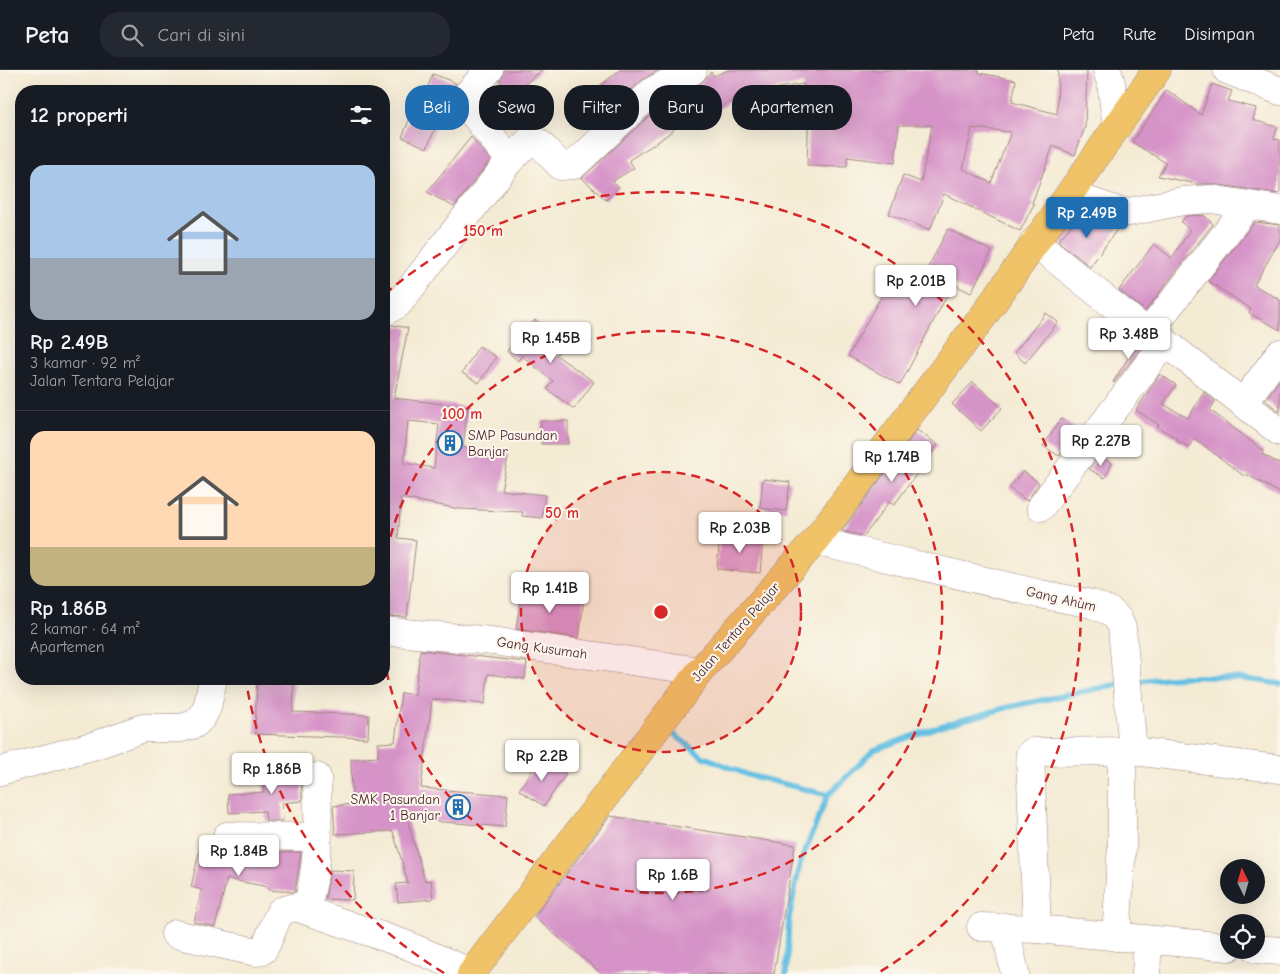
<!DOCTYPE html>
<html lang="id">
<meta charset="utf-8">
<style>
body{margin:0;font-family:"Comic Neue",sans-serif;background:#242831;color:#f1f3f6;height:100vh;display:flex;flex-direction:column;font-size:19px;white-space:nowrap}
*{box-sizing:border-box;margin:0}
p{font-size:16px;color:#9ea1a6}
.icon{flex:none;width:28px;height:28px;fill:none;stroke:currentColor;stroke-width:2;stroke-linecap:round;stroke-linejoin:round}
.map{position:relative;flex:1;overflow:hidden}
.drawer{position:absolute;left:15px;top:15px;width:375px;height:600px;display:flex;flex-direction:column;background:#171b24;border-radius:20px;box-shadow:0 5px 20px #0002}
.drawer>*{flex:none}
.banner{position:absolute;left:405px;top:15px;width:475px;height:45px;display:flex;gap:10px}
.needle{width:32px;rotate:355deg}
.buttons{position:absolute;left:1220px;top:789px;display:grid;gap:10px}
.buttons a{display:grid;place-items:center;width:45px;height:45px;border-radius:50%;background:#171b24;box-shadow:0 5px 20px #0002;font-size:25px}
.price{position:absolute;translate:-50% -42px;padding:0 11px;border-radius:5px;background:#fff;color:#222;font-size:16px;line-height:32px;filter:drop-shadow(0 1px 2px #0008)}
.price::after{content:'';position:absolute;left:50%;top:30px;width:15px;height:11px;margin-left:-8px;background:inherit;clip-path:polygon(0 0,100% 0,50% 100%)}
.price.selected{background:#1f6fb2;color:#fff}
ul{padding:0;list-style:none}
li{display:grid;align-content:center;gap:10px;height:265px;padding:0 15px}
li+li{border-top:1px solid #363941}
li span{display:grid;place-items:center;height:155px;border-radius:15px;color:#555}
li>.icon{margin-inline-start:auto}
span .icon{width:90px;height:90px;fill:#fffc;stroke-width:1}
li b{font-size:21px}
h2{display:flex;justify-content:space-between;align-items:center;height:60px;padding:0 15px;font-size:21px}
.pill{padding:0 18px;border-radius:20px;background:#171b24;box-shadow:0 5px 20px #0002;font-size:18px;line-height:45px}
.pill.selected{background:#1f6fb2;color:#fff}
header{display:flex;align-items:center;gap:30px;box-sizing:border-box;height:70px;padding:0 25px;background:#171b24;border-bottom:1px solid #363941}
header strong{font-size:24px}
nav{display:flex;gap:28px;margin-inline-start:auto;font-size:18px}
.search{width:350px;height:45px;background:#242831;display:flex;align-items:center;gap:12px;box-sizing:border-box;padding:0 18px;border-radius:20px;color:#9ea1a6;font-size:19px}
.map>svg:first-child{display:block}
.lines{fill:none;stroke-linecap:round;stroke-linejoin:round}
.stream{stroke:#65c0e3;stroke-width:5.5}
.building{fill:#d693c7;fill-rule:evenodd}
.minor-casing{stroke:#9f8580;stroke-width:29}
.major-casing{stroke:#9f8580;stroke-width:29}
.minor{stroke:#fff;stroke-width:28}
.major{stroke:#f0c369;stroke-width:28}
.ring{fill:none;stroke:#d62828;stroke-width:2.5;stroke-dasharray:9 6}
.labels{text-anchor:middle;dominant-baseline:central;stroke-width:4;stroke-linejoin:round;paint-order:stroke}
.poi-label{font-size:14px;fill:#4a1f2b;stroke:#fbf7ec;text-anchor:start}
.street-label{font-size:14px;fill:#4a1f2b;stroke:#fbf7ec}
.centre{fill:#d62828;stroke:#fbf7ec;stroke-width:2.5}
.ring-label{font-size:15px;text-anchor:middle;font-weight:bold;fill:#d62828;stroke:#fbf7ec;stroke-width:4;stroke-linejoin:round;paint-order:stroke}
</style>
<header>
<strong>Peta</strong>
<div class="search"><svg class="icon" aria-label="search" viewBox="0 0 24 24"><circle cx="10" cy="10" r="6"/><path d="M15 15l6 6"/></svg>Cari di sini</div>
<nav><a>Peta</a><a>Rute</a><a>Disimpan</a></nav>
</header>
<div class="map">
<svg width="1280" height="904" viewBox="0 0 1280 904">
<rect width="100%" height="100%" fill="#fbf7ec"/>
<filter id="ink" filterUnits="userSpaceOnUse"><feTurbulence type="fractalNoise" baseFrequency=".02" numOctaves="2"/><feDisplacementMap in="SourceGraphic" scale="10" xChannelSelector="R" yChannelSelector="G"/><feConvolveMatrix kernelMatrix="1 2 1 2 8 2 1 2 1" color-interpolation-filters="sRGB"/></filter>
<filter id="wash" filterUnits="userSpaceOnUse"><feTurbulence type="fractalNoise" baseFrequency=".0096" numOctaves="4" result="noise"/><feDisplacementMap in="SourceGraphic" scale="20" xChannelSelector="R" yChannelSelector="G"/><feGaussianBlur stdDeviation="1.12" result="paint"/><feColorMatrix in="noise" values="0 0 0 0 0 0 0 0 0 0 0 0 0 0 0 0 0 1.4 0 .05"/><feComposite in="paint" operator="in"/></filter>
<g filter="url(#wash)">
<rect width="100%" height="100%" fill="#f4ebd4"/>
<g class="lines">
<g class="stream">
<path d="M1133,612C1183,604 1231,605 1280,614"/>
<polyline points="675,665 702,686 748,705 828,725"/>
<polyline points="786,904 789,848 800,793 828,725 874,680 937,657 1009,637 1119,614"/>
</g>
</g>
<g id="blocks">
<g class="building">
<polygon points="504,0 542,0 511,25 500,12"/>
<polygon points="620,0 659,0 642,10 594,55 576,35"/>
<path d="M728,0H979V3L1016,10L1012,32L1057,44L1058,0H1087L1085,57L1075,85L1053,76L1032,133L1034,134L1020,161L944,124L930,160L889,144L903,105L921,112L932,55H899L895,93L847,87V97L807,96L809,33L801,32L804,14L779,18L738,36L735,28L706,48L700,39L659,71L629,90L634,98L613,111L619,117L606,130L582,108L662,34L700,14L711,2L714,6ZM972,58L1011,62L991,113L963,99Z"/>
<polygon points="433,4 456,13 450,24 449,42 443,40 427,78 402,67 413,41 417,43"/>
<polygon points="1212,14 1232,21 1228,31 1256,38 1253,50 1277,57 1274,69 1280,70 1280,124 1213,114 1197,114 1158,106 1166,93 1132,72 1167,20 1201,45"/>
<polygon points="471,67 490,90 454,137 427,122"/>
<polygon points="1080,145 1118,158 1090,197 1058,171"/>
<polygon points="1204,145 1213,154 1145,241 1119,220 1154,174 1172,188 1190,160 1181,152 1186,146"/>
<polygon points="1255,152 1280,155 1280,170 1254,215 1280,230 1280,260 1249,243 1251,239 1208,211"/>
<polygon points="948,159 992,181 971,223 953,214 900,315 848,286 897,198 921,211"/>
<polygon points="1046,243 1058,252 1025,293 1014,283"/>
<polygon points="535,250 564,276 556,285 594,312 574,339 547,319 553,311 522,286 518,291 507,281"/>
<path d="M392,255L408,258L394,328L468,337L463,377L508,387L501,420L545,425L542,448L522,446L523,442L460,439L401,428L398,468L416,470L407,547L384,546V258ZM408,351L439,354L434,398L404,393Z"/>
<polygon points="1137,274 1142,277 1114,313 1113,312"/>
<polygon points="479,276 496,287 479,313 462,303"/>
<polygon points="1160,304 1176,315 1163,334 1188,348 1204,322 1215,331 1210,340 1264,381 1262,384 1280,394 1280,423 1246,404 1244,406 1194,368 1189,377 1176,370 1177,368 1157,357 1159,355 1136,340"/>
<polygon points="1280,309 1280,342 1265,330"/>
<polygon points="973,312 1002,338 981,361 952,334"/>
<polygon points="1061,349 1079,361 1059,386 1043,376"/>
<rect x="541" y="351" width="27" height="23"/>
<polygon points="917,360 938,375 894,435 889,432 864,466 842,461"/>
<polygon points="1099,386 1112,393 1105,408 1089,399"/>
<polygon points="1023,401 1039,413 1027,431 1009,418"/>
<polygon points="763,409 790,412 786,441 760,438"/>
<polygon points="720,466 763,469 760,503 717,499"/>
<polygon points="522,520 584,528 579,568 516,559"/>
<polygon points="420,580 527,592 525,609 488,604 485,634 432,629 421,718 508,725 505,757 407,749 425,811 431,810 433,829 398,832 396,814 408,813 393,761 335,764 333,736 352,734 351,689 378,687 378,673 395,672 401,623 415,625"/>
<polygon points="257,609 294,609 293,642 369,645 368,668 255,664"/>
<polygon points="541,687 566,704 544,736 519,720"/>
<polygon points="301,692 302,731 282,733 283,751 266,751 265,741 229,743 228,724 264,722 263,712 281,711 280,693"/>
<polygon points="610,746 795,775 774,904 602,904 534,847"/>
<polygon points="201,774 226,782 225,788 263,795 263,782 301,782 295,822 268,820 268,817 227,809 215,857 194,852 202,820 191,817"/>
<polygon points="330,800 354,801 353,830 325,829"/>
</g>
</g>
</g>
<g filter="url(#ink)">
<use href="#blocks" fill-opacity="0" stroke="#9f8580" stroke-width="1"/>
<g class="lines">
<defs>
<g id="minor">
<polyline points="489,0 465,27 464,32 510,90"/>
<polyline points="1107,0 1111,13 1117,57"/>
<polyline points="1227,0 1280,21"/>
<polyline points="1071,125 1124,143 1183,131 1211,129 1280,140"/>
<polyline points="1034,172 1148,263 1165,272 1280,362"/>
<polyline points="384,242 398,234 406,224 510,90 530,70 539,73 561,96 574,95 653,21 693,0"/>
<polyline points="1148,263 1248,135"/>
<polyline points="1243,333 1280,283"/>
<polyline points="1041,437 1165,272"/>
<polyline points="815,471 1040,524 1092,534 1111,542 1118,549 1122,558 1133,681 1280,699"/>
<polyline points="384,561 492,571 700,601"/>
<polyline points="0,701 96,675 143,658 181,658 195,654 202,647 207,638 213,609"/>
<polyline points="227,766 318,767"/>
<path d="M306,840C320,796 318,753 317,707"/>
<polyline points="981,857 1037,859 1229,877"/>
<polyline points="1005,857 1015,904"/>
<polyline points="1037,859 1030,684 1033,682 1133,681"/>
<path d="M175,864L256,882L263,880C271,868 273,853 281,841L296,837L407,875L472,903"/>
<polyline points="1116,867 1122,775 1122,682"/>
<polyline points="1256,879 1280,881"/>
<polyline points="1146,904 1148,870"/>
</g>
<polyline id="major" points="471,904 700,601 815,471 982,248 1157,0"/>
</defs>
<use href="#minor" class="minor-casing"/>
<use href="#major" class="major-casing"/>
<use href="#minor" class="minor"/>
<use href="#major" class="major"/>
</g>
</g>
<circle cx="661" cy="542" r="140" fill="#d62828" fill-opacity=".12"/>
<g class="ring">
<circle cx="661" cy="542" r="140"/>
<path d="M384 496A281 281 0 1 1 384 588"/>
<path d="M444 903A421 421 0 0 1 246 611M385 224A421 421 0 1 1 878 903"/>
</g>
<defs>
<symbol id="building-ring" viewBox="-11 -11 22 22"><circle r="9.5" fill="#fbf7ec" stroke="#1f6fb2" stroke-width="1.5"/><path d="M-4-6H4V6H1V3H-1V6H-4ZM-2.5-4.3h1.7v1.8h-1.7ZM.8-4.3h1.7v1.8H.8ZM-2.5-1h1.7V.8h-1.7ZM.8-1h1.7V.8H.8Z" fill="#1f6fb2"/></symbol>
</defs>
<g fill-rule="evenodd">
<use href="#building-ring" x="436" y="359" width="28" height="28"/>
<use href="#building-ring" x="444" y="723" width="28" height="28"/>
</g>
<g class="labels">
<g class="poi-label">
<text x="468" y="365">SMP Pasundan<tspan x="468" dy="16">Banjar</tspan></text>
<text x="440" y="729" text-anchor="end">SMK Pasundan<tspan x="440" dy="16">1 Banjar</tspan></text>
</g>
<g class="street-label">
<text transform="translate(1061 529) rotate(13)">Gang Ahum</text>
<text transform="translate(736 562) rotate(-49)">Jalan Tentara Pelajar</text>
<text transform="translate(542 578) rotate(8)">Gang Kusumah</text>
</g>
</g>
<circle cx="661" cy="542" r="8" class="centre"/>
<g class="ring-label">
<text x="483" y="166">150 m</text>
<text x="462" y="349">100 m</text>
<text x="562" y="448">50 m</text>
</g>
</svg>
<div class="buttons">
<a><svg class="needle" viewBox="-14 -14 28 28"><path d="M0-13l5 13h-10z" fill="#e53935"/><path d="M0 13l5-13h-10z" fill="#9ea1a6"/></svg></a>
<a><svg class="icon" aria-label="locate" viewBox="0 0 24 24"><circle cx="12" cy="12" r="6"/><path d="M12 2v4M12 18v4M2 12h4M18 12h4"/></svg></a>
</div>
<b class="price selected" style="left:1087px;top:169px">Rp 2.49B</b>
<b class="price" style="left:916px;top:237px">Rp 2.01B</b>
<b class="price" style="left:1129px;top:290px">Rp 3.48B</b>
<b class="price" style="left:551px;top:294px">Rp 1.45B</b>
<b class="price" style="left:1101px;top:397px">Rp 2.27B</b>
<b class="price" style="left:892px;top:413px">Rp 1.74B</b>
<b class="price" style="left:740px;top:484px">Rp 2.03B</b>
<b class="price" style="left:550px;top:544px">Rp 1.41B</b>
<b class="price" style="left:542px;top:712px">Rp 2.2B</b>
<b class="price" style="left:272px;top:725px">Rp 1.86B</b>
<b class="price" style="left:239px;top:807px">Rp 1.84B</b>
<b class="price" style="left:673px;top:831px">Rp 1.6B</b>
<div class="banner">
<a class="pill selected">Beli</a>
<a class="pill">Sewa</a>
<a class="pill">Filter</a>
<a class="pill">Baru</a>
<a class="pill">Apartemen</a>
</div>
<section class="drawer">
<h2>12 properti<svg class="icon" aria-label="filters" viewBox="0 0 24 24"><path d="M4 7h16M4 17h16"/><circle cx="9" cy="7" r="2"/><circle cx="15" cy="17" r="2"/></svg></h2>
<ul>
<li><span style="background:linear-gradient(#a9c7e8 60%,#9aa5b1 0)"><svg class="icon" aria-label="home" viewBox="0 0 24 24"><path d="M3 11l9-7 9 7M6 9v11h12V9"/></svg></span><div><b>Rp 2.49B</b><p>3 kamar · 92 m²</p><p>Jalan Tentara Pelajar</p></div></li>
<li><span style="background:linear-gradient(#ffd9b3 75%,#c2b280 0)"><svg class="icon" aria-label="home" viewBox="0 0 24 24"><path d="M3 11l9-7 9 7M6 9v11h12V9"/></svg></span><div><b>Rp 1.86B</b><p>2 kamar · 64 m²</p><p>Apartemen</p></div></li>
</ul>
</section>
</div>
